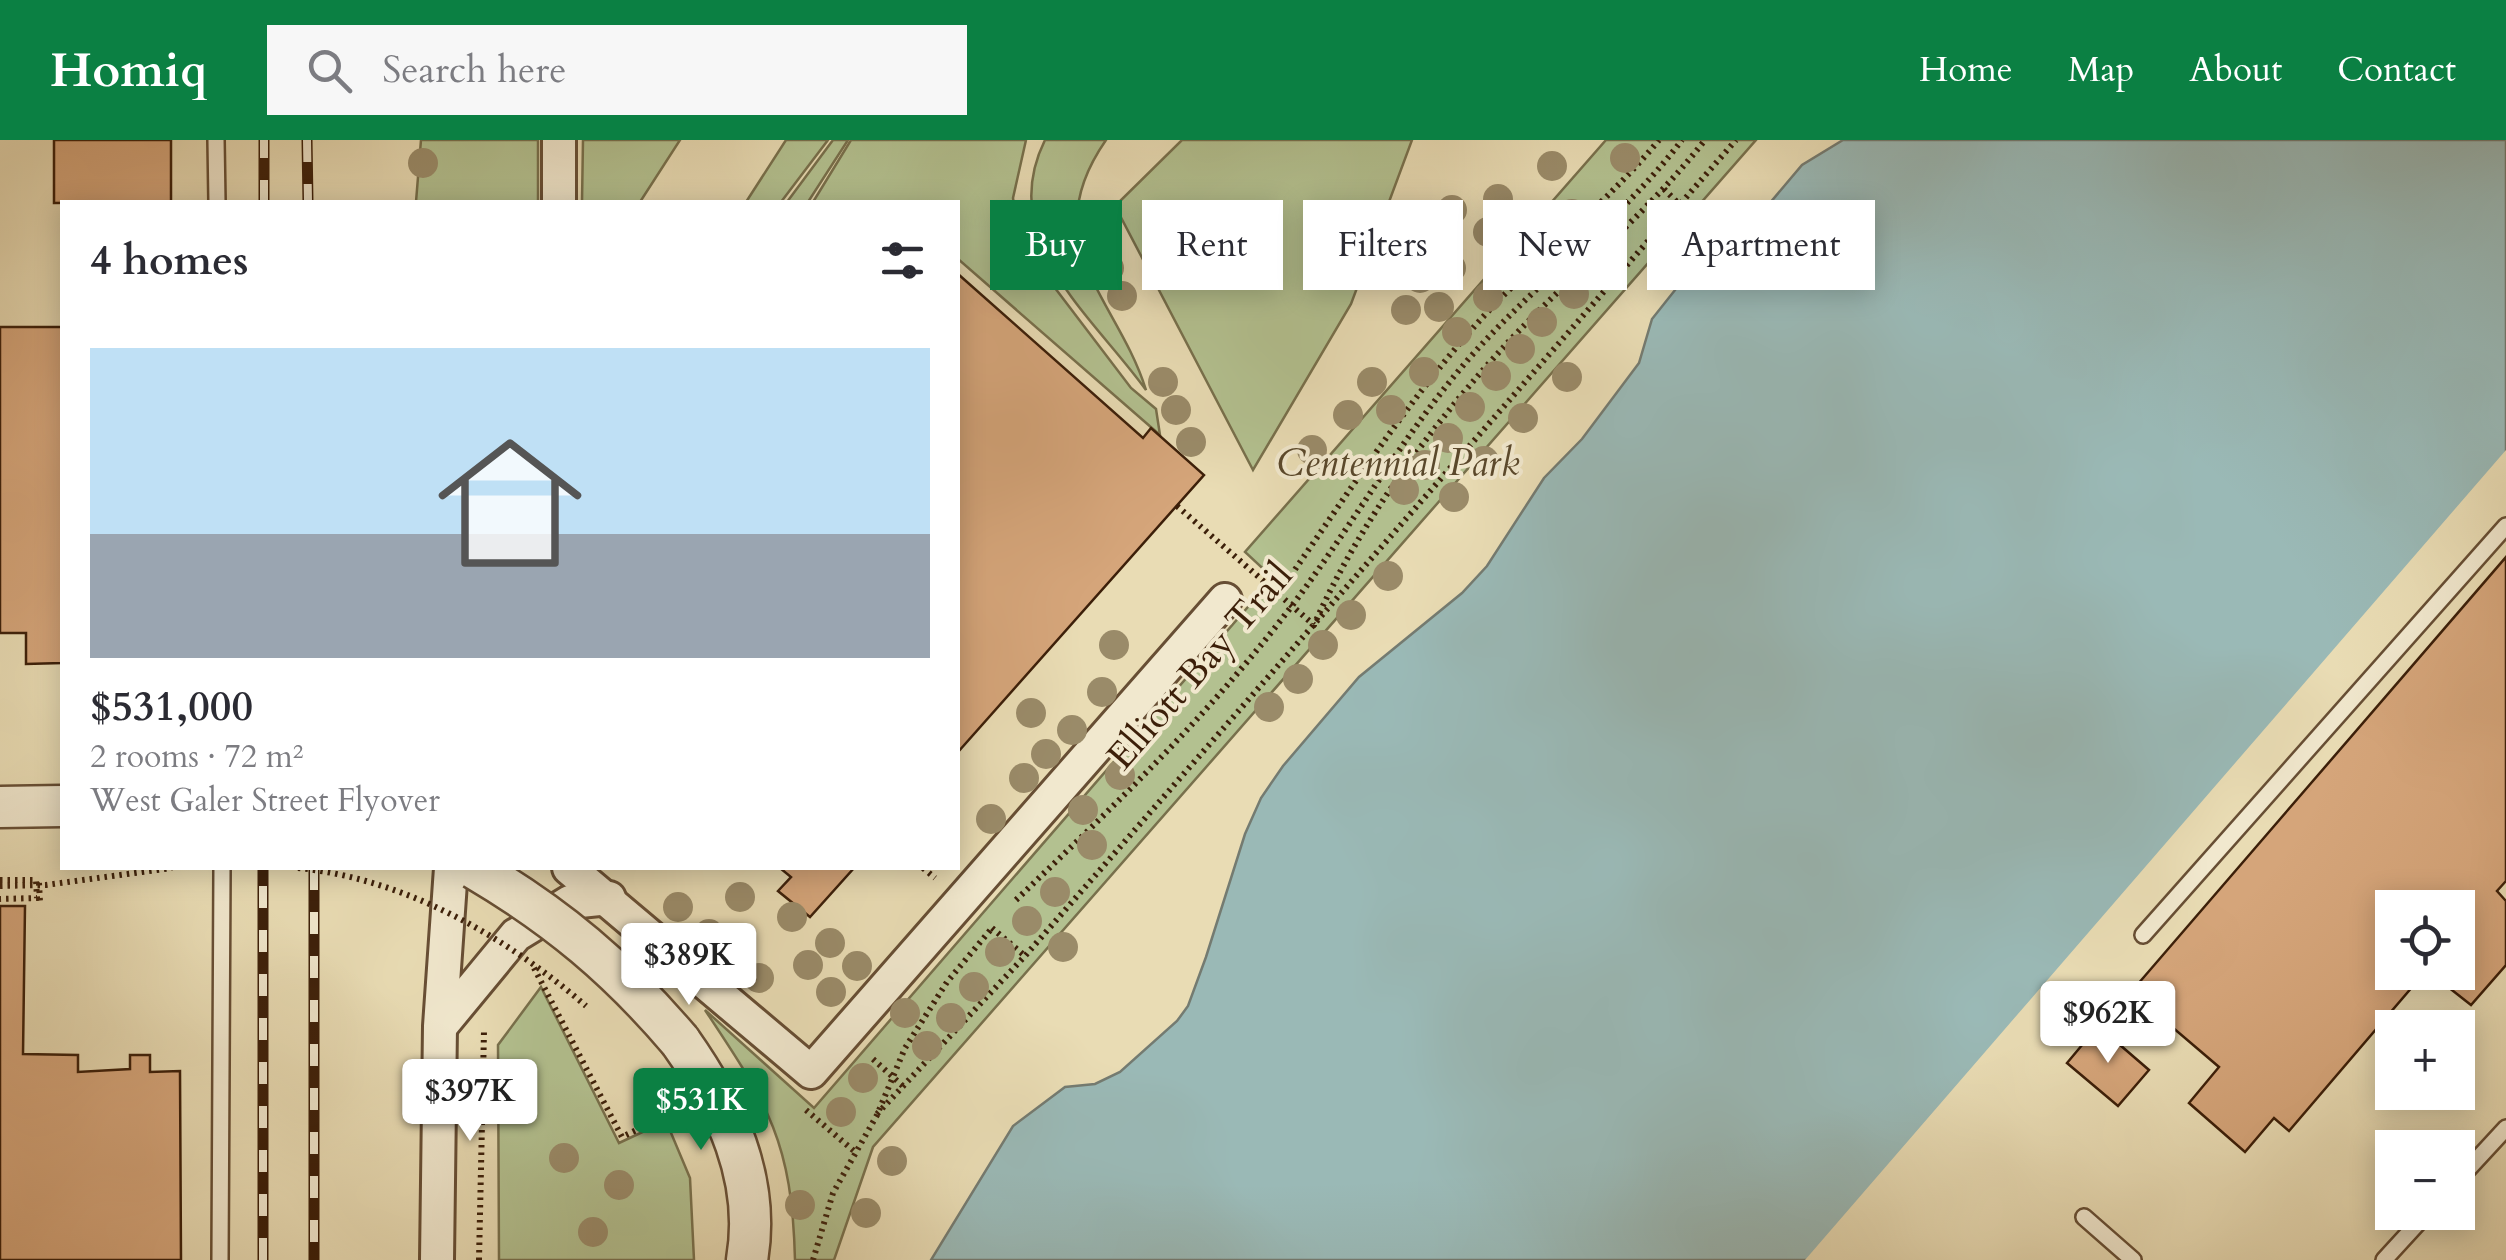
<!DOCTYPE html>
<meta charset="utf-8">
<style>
body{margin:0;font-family:Cardo,serif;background:#f7f7f7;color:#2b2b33;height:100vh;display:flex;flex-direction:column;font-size:38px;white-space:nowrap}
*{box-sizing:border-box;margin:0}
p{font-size:32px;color:#7c7c81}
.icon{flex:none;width:55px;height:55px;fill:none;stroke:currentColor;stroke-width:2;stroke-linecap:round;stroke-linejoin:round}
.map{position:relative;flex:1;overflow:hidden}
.side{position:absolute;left:60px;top:60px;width:900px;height:670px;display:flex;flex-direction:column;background:#fff;border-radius:0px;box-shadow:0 5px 25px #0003}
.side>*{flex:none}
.top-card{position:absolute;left:990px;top:60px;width:950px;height:90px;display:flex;gap:20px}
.buttons{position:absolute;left:2375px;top:750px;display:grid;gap:20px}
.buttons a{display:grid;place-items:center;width:100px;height:100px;border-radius:0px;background:#fff;box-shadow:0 5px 25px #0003;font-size:50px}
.price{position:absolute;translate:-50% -85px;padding:0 22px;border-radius:10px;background:#fff;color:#222;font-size:32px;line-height:65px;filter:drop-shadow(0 2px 5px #0008)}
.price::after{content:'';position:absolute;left:50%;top:60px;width:30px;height:22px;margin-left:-15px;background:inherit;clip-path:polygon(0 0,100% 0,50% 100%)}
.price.selected{background:#0b8043;color:#fff}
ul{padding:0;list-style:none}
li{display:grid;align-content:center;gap:20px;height:530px;padding:0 30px}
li+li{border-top:2px solid #e1e1e2}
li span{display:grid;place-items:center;height:310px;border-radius:0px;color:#555}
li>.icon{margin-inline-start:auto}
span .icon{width:180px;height:180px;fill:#fffc;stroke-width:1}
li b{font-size:42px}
h2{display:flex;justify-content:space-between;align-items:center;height:120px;padding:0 30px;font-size:42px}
.tag{padding:0 35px;border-radius:0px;background:#fff;box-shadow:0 5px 25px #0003;font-size:35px;line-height:90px}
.tag.selected{background:#0b8043;color:#fff}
header{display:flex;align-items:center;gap:60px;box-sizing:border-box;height:140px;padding:0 50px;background:#0b8043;color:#fff}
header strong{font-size:48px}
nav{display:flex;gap:55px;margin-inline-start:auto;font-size:35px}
.search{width:700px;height:90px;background:#f7f7f7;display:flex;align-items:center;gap:25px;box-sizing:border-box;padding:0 35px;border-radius:0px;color:#7c7c81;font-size:38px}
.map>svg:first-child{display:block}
.green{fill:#b3c190;stroke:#78704c;stroke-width:2.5}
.water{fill:#9ab9b6;stroke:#747b71;stroke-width:2.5;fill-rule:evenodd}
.pier{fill:#e9dcb4;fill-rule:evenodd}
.building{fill:#d5a57a;stroke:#3c1f09;stroke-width:2.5}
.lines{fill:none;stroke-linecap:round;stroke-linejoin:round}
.service-casing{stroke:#674e34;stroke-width:20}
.minor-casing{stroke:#674e34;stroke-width:38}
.tertiary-casing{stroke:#674e34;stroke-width:45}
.path{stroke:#3c1f09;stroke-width:6;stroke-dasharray:2.5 5;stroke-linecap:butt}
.service{stroke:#f1e8ce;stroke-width:15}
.minor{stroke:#f1e8ce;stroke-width:32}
.tertiary{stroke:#f1e8ce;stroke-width:40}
.rail-casing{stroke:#3c1f09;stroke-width:11}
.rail{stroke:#f1e8ce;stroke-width:8;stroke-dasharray:22;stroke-linecap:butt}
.tertiary-bridge-casing{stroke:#674e34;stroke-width:45;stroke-linecap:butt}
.path-bridge{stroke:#3c1f09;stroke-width:6;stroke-dasharray:2.5 5;stroke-linecap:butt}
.tertiary-bridge{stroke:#f1e8ce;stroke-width:40}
.tree{fill:#9a8b69}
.labels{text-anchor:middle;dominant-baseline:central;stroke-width:8;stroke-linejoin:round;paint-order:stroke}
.park-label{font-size:38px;font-style:italic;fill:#5a482b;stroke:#f1e8ce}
.street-label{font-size:38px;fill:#3c1f09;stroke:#f1e8ce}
</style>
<header>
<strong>Homiq</strong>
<div class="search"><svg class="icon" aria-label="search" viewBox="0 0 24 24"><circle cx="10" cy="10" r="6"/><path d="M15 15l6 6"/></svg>Search here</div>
<nav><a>Home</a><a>Map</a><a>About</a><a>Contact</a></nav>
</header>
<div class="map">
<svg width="2506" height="1120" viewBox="0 0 2506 1120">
<rect width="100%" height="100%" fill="#e9dcb4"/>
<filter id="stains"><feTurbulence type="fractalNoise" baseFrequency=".002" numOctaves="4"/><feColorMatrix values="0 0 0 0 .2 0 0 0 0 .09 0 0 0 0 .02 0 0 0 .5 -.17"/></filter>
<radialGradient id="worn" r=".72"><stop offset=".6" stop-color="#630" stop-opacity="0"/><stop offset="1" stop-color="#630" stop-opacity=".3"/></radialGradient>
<g class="green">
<polygon points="421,0 538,0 538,62 416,62"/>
<polygon points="583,0 680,0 640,62 582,62"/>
<polygon points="786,0 828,0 781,62 746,62"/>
<polygon points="833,0 848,0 808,62 787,62"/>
<polygon points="851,0 1026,0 1013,58 1017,87 1055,148 1131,248 1156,269 1160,295 958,119 958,62 813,62"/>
<path d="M1045,0H1106C1033,105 1117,157 1146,250C1092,175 995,101 1045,0Z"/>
<polygon points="1182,0 1412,0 1351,164 1253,330 1115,66"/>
<path d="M1606,0H1756L873,1007L834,1120H795C792,1002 769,966 705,870L814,968L1273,438L1245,412Z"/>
<polygon points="541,847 619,1003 666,981 690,1038 694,1120 499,1120 498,905"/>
</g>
<path class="water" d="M1843,0H2506V1120H931L1013,986L1065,947L1095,944L1120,932L1177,881L1188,866L1206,817L1245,694L1261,658L1283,626L1359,537L1462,453L1487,426L1544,338L1582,299L1639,223L1652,179L1679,145L1735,91L1764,70L1802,25ZM2392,768H2458V832H2392ZM2392,888H2458V952H2392ZM2392,1008H2458V1072H2392Z"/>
<path class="pier" d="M2506,310V1120H1805ZM2392,768H2458V832H2392ZM2392,888H2458V952H2392ZM2392,1008H2458V1072H2392Z"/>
<g class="building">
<polygon points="54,0 171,0 171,62 54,63"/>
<polygon points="958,134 1143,298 1151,288 1204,335 958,612"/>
<polygon points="0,187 62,187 62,523 26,524 26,493 0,493"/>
<polygon points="2506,417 2506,741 2497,751 2506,761 2506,825 2471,865 2429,832 2458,832 2458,768 2392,768 2392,832 2425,832 2289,991 2274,978 2245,1012 2189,963 2219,927 2131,852"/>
<polygon points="780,728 854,728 810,777 778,751 791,737"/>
<polygon points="0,766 25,766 23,914 78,915 78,932 130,929 130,915 150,915 150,932 180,931 181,1120 0,1120"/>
<polygon points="2098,886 2149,930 2118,966 2067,923"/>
</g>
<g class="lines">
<defs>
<g id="service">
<polyline points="216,0 217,62"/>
<polyline points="2143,795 2506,386"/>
<polyline points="2458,1040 2506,988"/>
<polyline points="2084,1077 2133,1120"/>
<polyline points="220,1120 222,728"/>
<polyline points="2384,1120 2428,1072"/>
</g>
<g id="minor">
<polyline points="559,62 559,0"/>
<polyline points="569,728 811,932 1225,460"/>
<polyline points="441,886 516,795 570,762 609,758"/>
<polyline points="437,1120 440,886 451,728"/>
</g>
<g id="tertiary">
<polyline points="0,667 62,666"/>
<path d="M680,901C726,966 761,1039 747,1120"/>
</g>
</defs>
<use href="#service" class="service-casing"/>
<use href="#minor" class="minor-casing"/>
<use href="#tertiary" class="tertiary-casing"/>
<g class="path">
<polyline points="1664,49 1680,65"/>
<path d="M1177,366L1314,485C1360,381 1435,280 1513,197C1577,130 1647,74 1705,0"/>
<path d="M1278,454C1343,361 1405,263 1482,178C1539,116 1605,65 1659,0"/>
<polyline points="923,728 935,738"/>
<polyline points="0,740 36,740 37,758 0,759"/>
<path d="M1016,760C1112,668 1199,585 1281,480C1346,397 1397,303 1466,222C1534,143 1619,83 1682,0"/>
<polyline points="992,788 1025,816"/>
<polyline points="534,828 622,997 674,972"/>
<polyline points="873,919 905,948"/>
<polyline points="806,970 854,1011"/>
<polyline points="877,974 1025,816 1736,0"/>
<polyline points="479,1120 484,891"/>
<polyline points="813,1120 833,1053 877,975 905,908 947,842 992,788"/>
</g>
<use href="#service" class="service"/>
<use href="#minor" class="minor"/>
<use href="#tertiary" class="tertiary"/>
<defs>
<g id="rail">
<polyline points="307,0 308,62"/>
<polyline points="264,62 264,0"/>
<polyline points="314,728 314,1120"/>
<polyline points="263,1120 263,728"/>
</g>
</defs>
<use href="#rail" class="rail-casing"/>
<use href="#rail" class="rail"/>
<defs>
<path id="tertiary-bridge" d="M474,728C557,777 618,828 680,901"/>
</defs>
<use href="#tertiary-bridge" class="tertiary-bridge-casing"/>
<g class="path-bridge">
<path d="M298,728C406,739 505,796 586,866"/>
<polyline points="39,743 40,762"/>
<polyline points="0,746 46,745 172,728"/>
</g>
<use href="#tertiary-bridge" class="tertiary-bridge"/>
</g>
<g class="tree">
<circle cx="1625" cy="18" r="15"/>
<circle cx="423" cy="23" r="15"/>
<circle cx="1552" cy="26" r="15"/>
<circle cx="1498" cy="59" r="15"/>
<circle cx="1452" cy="70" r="15"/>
<circle cx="1572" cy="74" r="15"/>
<circle cx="1488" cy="92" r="15"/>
<circle cx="1537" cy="107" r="15"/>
<circle cx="1610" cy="114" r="15"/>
<circle cx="1109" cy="128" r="15"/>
<circle cx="1451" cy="128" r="15"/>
<circle cx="1420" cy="138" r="15"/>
<circle cx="1574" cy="154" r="15"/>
<circle cx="1122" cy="156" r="15"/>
<circle cx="1488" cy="157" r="15"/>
<circle cx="1439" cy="167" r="15"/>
<circle cx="1406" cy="170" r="15"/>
<circle cx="1542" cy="182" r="15"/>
<circle cx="1457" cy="192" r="15"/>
<circle cx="1520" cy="209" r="15"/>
<circle cx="1424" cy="232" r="15"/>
<circle cx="1496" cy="236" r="15"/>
<circle cx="1567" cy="237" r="15"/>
<circle cx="1163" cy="242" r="15"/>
<circle cx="1372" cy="242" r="15"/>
<circle cx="1470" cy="267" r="15"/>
<circle cx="1176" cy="270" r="15"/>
<circle cx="1391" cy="270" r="15"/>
<circle cx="1348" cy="275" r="15"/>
<circle cx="1523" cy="278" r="15"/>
<circle cx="1448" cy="298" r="15"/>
<circle cx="1191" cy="302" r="15"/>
<circle cx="1312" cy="310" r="15"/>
<circle cx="1484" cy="321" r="15"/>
<circle cx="1425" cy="325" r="15"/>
<circle cx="1404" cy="350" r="15"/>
<circle cx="1454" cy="357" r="15"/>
<circle cx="1388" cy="436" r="15"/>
<circle cx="1351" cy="475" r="15"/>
<circle cx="1114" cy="505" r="15"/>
<circle cx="1323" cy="505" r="15"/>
<circle cx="1298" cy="539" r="15"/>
<circle cx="1102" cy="552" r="15"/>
<circle cx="1269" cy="567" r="15"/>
<circle cx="1031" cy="573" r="15"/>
<circle cx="1072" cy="590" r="15"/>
<circle cx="1046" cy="614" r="15"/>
<circle cx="1120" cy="635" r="15"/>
<circle cx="1024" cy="638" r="15"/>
<circle cx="1083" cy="670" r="15"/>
<circle cx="991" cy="679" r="15"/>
<circle cx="1092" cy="705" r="15"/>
<circle cx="1055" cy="752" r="15"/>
<circle cx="740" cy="757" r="15"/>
<circle cx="678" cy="767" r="15"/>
<circle cx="792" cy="777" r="15"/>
<circle cx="1027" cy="781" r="15"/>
<circle cx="709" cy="794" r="15"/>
<circle cx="830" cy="803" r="15"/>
<circle cx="1063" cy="807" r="15"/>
<circle cx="1000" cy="812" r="15"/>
<circle cx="736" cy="818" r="15"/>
<circle cx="808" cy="825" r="15"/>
<circle cx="857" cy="826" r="15"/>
<circle cx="759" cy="838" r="15"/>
<circle cx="974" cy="847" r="15"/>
<circle cx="831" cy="852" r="15"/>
<circle cx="905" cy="873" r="15"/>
<circle cx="951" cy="878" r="15"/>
<circle cx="927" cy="906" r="15"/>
<circle cx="863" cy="938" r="15"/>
<circle cx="511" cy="962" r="15"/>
<circle cx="841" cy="972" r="15"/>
<circle cx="564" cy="1018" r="15"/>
<circle cx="892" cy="1021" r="15"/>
<circle cx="619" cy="1045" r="15"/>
<circle cx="800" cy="1065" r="15"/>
<circle cx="866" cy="1073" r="15"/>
<circle cx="593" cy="1092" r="15"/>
</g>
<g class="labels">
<g class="park-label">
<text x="1398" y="323">Centennial Park</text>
</g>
<g class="street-label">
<text transform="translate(1200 526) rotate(-49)">Elliott Bay Trail</text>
</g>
</g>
<rect width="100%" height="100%" filter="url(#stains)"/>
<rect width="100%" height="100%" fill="url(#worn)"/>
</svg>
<div class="buttons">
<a><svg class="icon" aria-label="locate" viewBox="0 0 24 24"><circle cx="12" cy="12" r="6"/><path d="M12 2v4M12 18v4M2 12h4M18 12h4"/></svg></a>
<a>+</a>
<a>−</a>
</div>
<b class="price" style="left:689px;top:868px">$389K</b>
<b class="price" style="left:2108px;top:926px">$962K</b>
<b class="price" style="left:470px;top:1004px">$397K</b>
<b class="price selected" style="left:701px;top:1013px">$531K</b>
<div class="top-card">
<a class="tag selected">Buy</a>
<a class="tag">Rent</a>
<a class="tag">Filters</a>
<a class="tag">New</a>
<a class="tag">Apartment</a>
</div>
<section class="side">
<h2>4 homes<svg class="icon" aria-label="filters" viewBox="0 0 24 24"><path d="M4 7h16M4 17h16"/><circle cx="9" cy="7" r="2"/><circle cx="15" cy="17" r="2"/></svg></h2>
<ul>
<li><span style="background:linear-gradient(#bfe0f5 60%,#9aa5b1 0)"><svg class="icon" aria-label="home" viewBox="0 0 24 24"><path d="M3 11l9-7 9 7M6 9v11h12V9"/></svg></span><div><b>$531,000</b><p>2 rooms · 72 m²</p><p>West Galer Street Flyover</p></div></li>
</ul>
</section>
</div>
